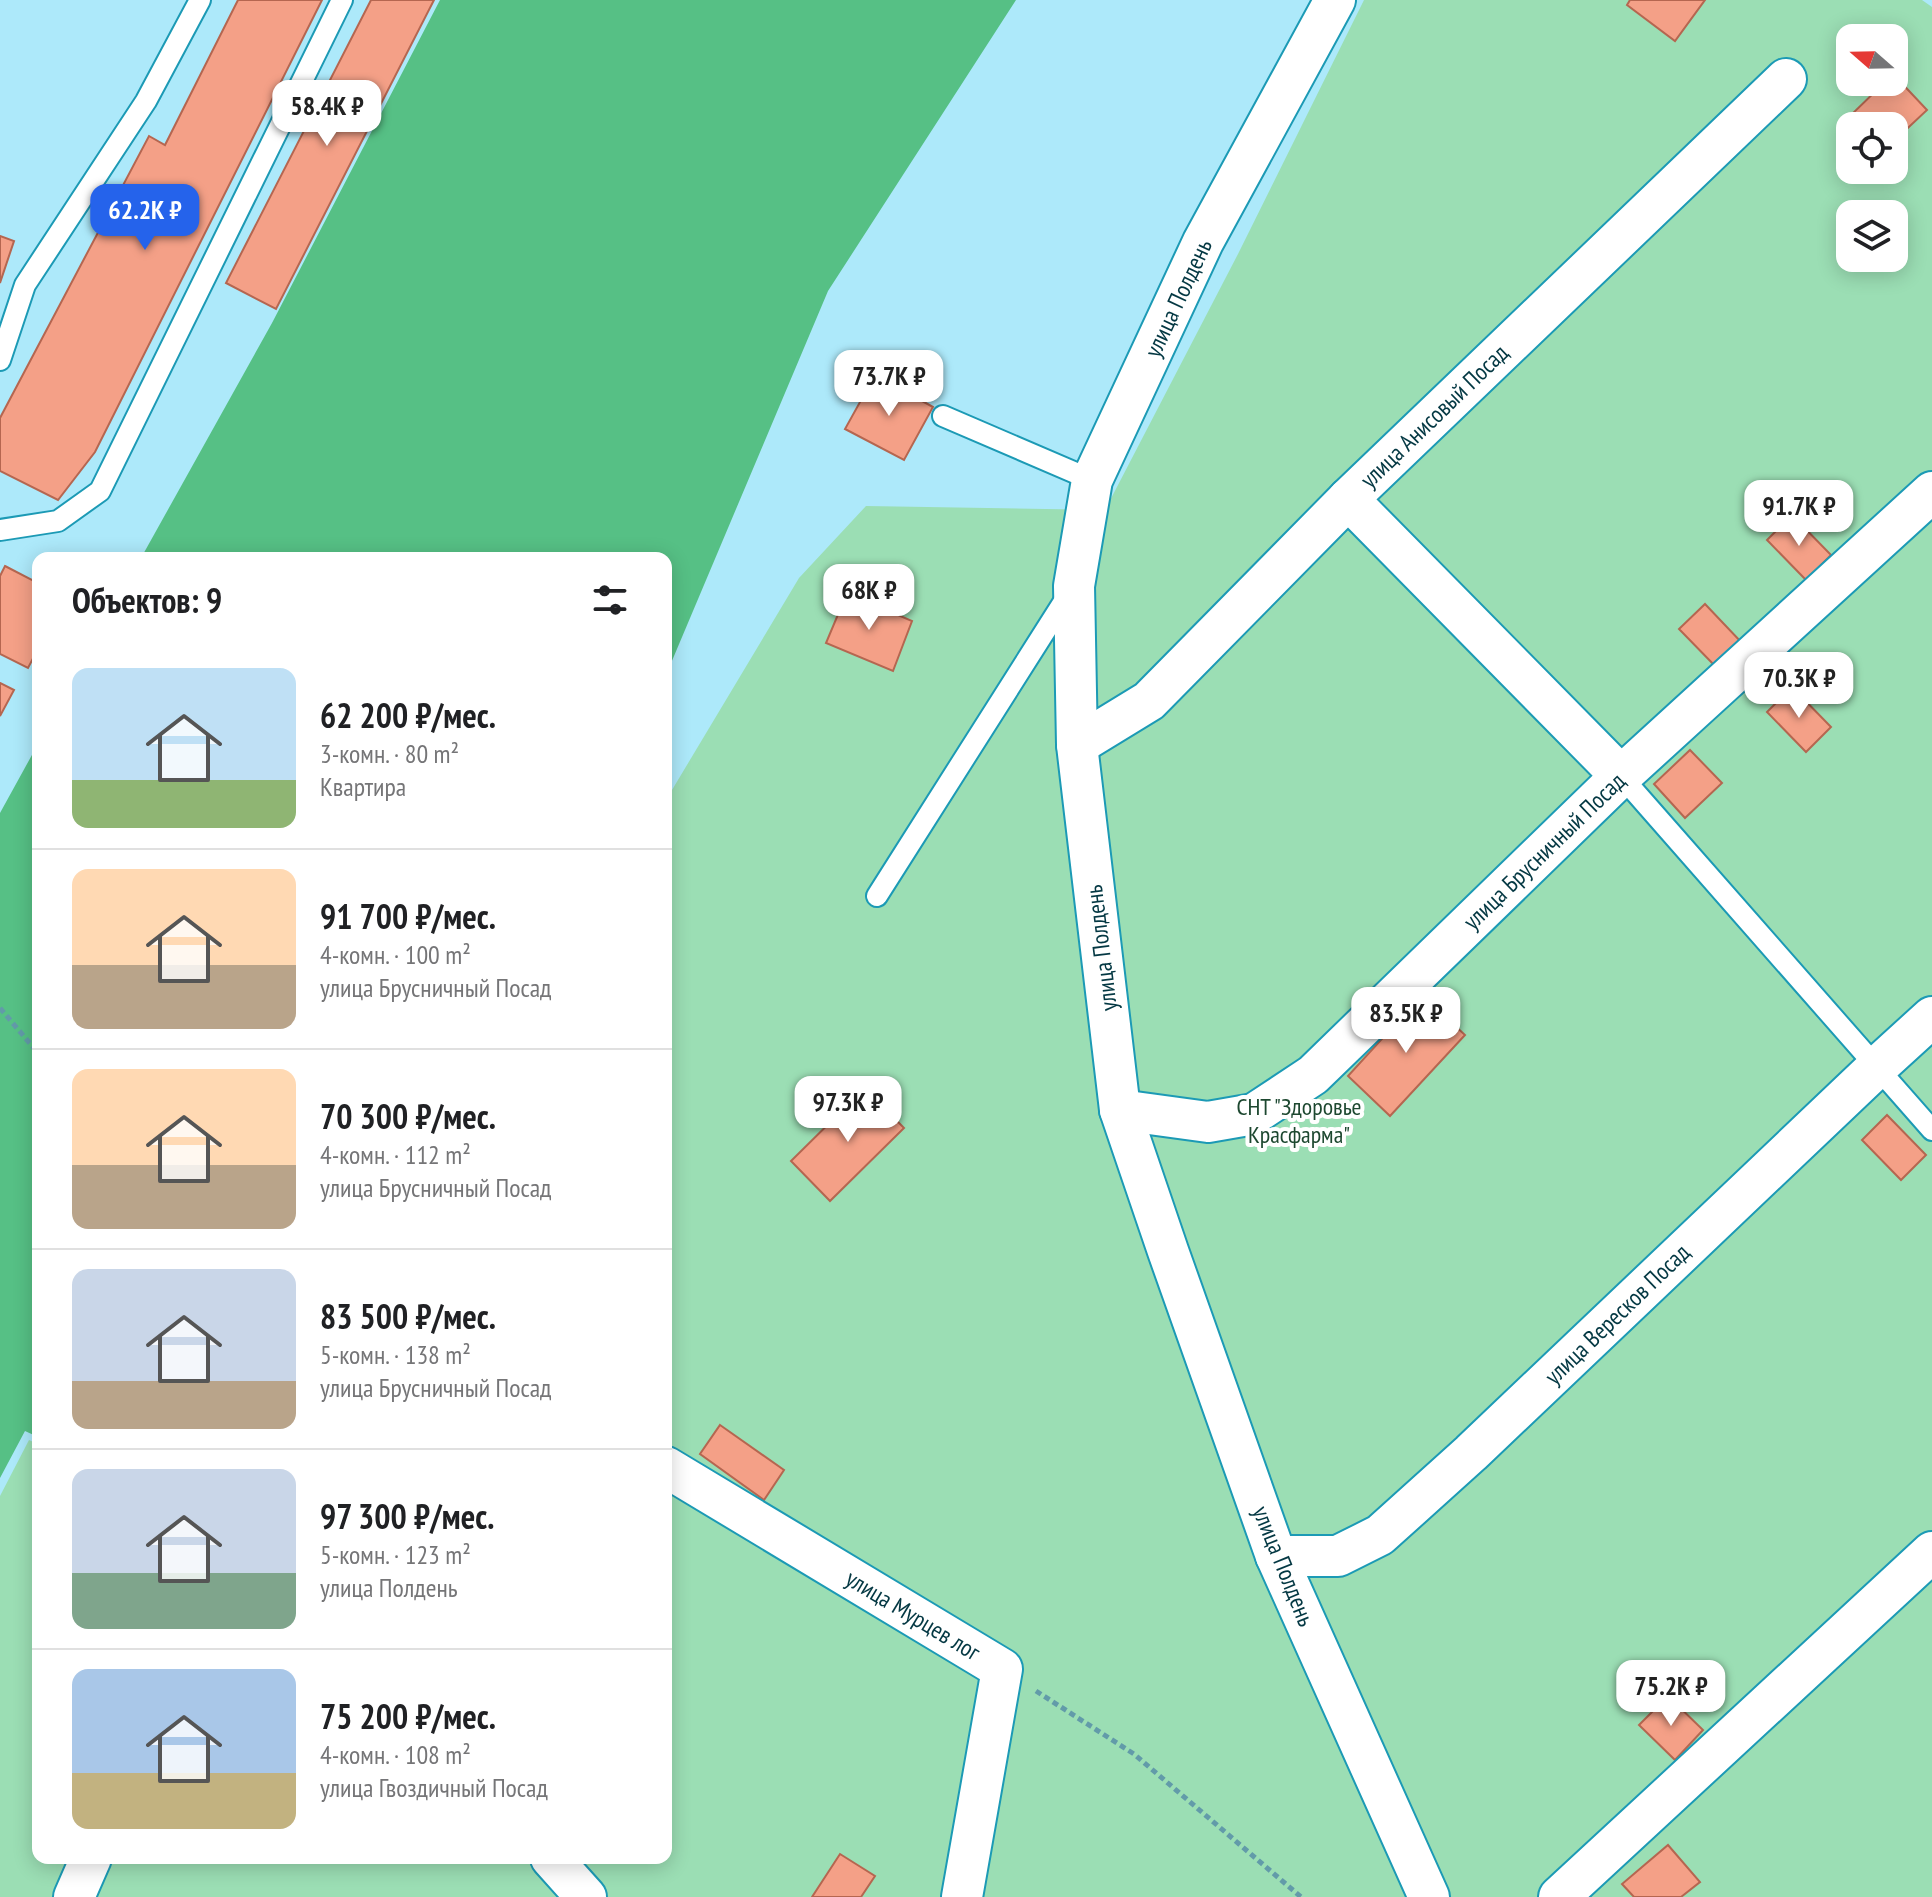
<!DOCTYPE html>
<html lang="ru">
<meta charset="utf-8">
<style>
body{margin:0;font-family:"PT Sans Narrow",sans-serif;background:#f6f6f6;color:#202124;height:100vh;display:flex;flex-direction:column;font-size:30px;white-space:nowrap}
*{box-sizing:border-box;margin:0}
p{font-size:26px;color:#757577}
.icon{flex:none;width:44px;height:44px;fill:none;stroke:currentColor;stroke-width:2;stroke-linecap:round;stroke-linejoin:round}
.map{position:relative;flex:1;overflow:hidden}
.sheet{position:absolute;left:32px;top:552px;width:640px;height:1312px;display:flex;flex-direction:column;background:#fff;border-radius:16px;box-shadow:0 4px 20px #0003}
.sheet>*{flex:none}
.needle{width:52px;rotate:290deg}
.controls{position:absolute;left:1836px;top:24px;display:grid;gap:16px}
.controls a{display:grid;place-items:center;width:72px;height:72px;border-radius:16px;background:#fff;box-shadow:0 4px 20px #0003;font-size:40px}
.price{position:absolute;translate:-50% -68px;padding:0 18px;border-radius:16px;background:#fff;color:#222;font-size:26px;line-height:52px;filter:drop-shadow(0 2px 4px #0008)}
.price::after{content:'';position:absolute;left:50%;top:48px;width:24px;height:18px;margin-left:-12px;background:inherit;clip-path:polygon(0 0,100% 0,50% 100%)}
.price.on{background:#2563eb;color:#fff}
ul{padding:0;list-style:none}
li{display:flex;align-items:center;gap:24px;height:200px;padding:0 40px}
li+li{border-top:2px solid #e0e0e0}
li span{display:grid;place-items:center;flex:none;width:224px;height:160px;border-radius:16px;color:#555}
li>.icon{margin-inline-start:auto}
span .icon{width:96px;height:96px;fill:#fffc;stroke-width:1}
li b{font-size:34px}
h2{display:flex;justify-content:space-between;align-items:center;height:96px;padding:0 40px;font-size:34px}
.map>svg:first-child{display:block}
.green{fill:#9bdeb4;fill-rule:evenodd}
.forest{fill:#56c085}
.building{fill:#f4a087;stroke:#b56650;stroke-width:2}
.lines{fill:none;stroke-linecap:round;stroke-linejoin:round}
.lane-casing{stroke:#1c9ab5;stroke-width:24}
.street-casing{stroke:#1c9ab5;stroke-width:44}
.path{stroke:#629ba9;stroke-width:5;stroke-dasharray:6 4;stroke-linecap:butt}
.lane{stroke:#fff;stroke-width:20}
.street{stroke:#fff;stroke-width:40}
.labels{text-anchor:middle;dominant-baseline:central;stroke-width:8;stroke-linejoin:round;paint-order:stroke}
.street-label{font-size:24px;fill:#043843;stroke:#fff}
.park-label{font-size:24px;fill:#1d4830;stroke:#fff}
</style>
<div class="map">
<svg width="1932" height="1897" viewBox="0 0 1932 1897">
<rect width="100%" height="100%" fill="#ade9fa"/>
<path class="green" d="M1364,0H1922L1932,7V1897H0V1496L29,1440L38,1444V1858H666V800L799,578L866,506L1105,510L1238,254ZM1850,38H1894V82H1850ZM1850,126H1894V170H1850ZM1850,214H1894V258H1850Z"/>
<g class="forest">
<polygon points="440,0 1016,0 828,291 666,675 666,558 141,558 272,323"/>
<polygon points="38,744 38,1437 25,1431 0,1478 0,813"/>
</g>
<g class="building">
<polygon points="238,0 322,0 95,452 58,500 0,471 0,418 149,136 165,145"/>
<polygon points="371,0 434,0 276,309 226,283"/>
<polygon points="1630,0 1705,0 1675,41 1627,5"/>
<polygon points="1894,75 1927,110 1894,141 1894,126 1859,126 1850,116 1885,82 1894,82"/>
<polygon points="0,236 14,241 0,283"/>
<polygon points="875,375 933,407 904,460 845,429"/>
<polygon points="1792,515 1831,555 1806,580 1767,540"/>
<polygon points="5,566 38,583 38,649 28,668 0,654 0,576"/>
<polygon points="847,593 912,621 893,671 826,643"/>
<polygon points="1705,604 1743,644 1718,669 1679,629"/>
<polygon points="0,683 14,690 0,716"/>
<polygon points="1792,687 1831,727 1806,752 1767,712"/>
<polygon points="1690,750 1722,783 1685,818 1654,784"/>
<polygon points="1422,995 1465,1035 1390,1116 1348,1076"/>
<polygon points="865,1088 904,1128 830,1201 791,1161"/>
<polygon points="1887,1115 1926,1155 1901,1180 1862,1140"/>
<polygon points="720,1425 784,1470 764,1500 700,1454"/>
<polygon points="1668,1696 1703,1730 1675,1760 1639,1725"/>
<polygon points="1668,1845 1700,1882 1681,1897 1634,1897 1622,1884"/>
<polygon points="840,1854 875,1876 861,1897 812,1897"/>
</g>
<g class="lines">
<defs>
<g id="lane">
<polyline points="0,360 25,285 146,101 200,0"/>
<polyline points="943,416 1092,480"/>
<polyline points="0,530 58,521 100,491 342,0"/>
<polyline points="1621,776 1932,1130"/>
<polyline points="877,896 1068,595"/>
</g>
<g id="street">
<polyline points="1335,0 1203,242 1092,480 1074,586 1077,745 1120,1110 1168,1251 1276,1556 1429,1897"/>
<polyline points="1348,499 1621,776"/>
<polyline points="1077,745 1149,701 1348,499 1786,79"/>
<polyline points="1120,1110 1208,1122 1254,1114 1313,1075 1621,776 1932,492"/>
<polyline points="666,1467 1002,1669 962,1897"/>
<polyline points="1276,1556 1338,1556 1380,1535 1471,1453 1876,1068 1932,1017"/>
<polyline points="551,1858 586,1897"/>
<polyline points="74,1897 91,1858"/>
<polyline points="1559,1897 1932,1552"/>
</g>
</defs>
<use href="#lane" class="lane-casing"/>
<use href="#street" class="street-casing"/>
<g class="path">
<polyline points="0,1008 38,1053"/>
<polyline points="1036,1691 1134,1754 1301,1897"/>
</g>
<use href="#lane" class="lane"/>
<use href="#street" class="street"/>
</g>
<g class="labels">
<g class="street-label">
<text transform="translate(1178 298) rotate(-65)">улица Полдень</text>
<text transform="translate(1434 416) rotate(-44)">улица Анисовый Посад</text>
<text transform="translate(1544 851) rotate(-44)">улица Брусничный Посад</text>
<text transform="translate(1101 948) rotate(-97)">улица Полдень</text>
<text transform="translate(1617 1314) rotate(-44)">улица Вересков Посад</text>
<text transform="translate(1284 1566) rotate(68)">улица Полдень</text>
<text transform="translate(913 1615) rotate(31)">улица Мурцев лог</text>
</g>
<g class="park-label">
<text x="1299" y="1106">СНТ "Здоровье<tspan x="1299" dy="28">Красфарма"</tspan></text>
</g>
</g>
</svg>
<div class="controls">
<a><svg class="needle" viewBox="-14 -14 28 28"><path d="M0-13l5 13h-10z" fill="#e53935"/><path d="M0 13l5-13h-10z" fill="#757577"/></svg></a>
<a><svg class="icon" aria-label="locate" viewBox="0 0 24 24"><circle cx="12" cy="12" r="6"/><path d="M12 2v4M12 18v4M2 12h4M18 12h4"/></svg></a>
<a><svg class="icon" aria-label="layers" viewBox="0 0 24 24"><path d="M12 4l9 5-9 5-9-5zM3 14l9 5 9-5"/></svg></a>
</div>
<b class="price" style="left:327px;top:148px">58.4K ₽</b>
<b class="price on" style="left:145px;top:252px">62.2K ₽</b>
<b class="price" style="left:889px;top:418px">73.7K ₽</b>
<b class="price" style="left:1799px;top:548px">91.7K ₽</b>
<b class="price" style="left:869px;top:632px">68K ₽</b>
<b class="price" style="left:1799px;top:720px">70.3K ₽</b>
<b class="price" style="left:1406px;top:1055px">83.5K ₽</b>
<b class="price" style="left:848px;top:1144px">97.3K ₽</b>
<b class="price" style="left:1671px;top:1728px">75.2K ₽</b>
<section class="sheet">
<h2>Объектов: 9<svg class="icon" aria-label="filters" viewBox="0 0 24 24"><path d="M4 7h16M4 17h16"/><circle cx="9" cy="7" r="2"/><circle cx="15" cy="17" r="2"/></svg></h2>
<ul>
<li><span style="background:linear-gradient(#bfe0f5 70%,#8fb573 0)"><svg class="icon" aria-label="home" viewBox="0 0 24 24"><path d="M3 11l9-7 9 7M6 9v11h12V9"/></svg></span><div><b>62 200 ₽/мес.</b><p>3-комн. · 80 m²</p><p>Квартира</p></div></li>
<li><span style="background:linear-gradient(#ffd9b3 60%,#b9a48a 0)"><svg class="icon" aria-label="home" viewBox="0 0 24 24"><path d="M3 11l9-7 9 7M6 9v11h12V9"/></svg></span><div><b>91 700 ₽/мес.</b><p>4-комн. · 100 m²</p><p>улица Брусничный Посад</p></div></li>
<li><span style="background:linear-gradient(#ffd9b3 60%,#b9a48a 0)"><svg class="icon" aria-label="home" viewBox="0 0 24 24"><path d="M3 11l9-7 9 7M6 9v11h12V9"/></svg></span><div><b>70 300 ₽/мес.</b><p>4-комн. · 112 m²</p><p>улица Брусничный Посад</p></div></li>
<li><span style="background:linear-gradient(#c9d6e8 70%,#b9a48a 0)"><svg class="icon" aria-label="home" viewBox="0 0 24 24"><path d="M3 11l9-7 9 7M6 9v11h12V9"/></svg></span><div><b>83 500 ₽/мес.</b><p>5-комн. · 138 m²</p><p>улица Брусничный Посад</p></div></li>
<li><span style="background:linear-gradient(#c9d6e8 65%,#7fa58c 0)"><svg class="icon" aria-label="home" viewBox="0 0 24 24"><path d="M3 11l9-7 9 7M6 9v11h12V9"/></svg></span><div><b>97 300 ₽/мес.</b><p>5-комн. · 123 m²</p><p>улица Полдень</p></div></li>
<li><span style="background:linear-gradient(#a9c7e8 65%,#c2b280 0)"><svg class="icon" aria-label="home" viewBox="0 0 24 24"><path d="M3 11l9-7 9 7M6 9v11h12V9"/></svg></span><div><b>75 200 ₽/мес.</b><p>4-комн. · 108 m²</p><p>улица Гвоздичный Посад</p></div></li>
</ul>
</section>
</div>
